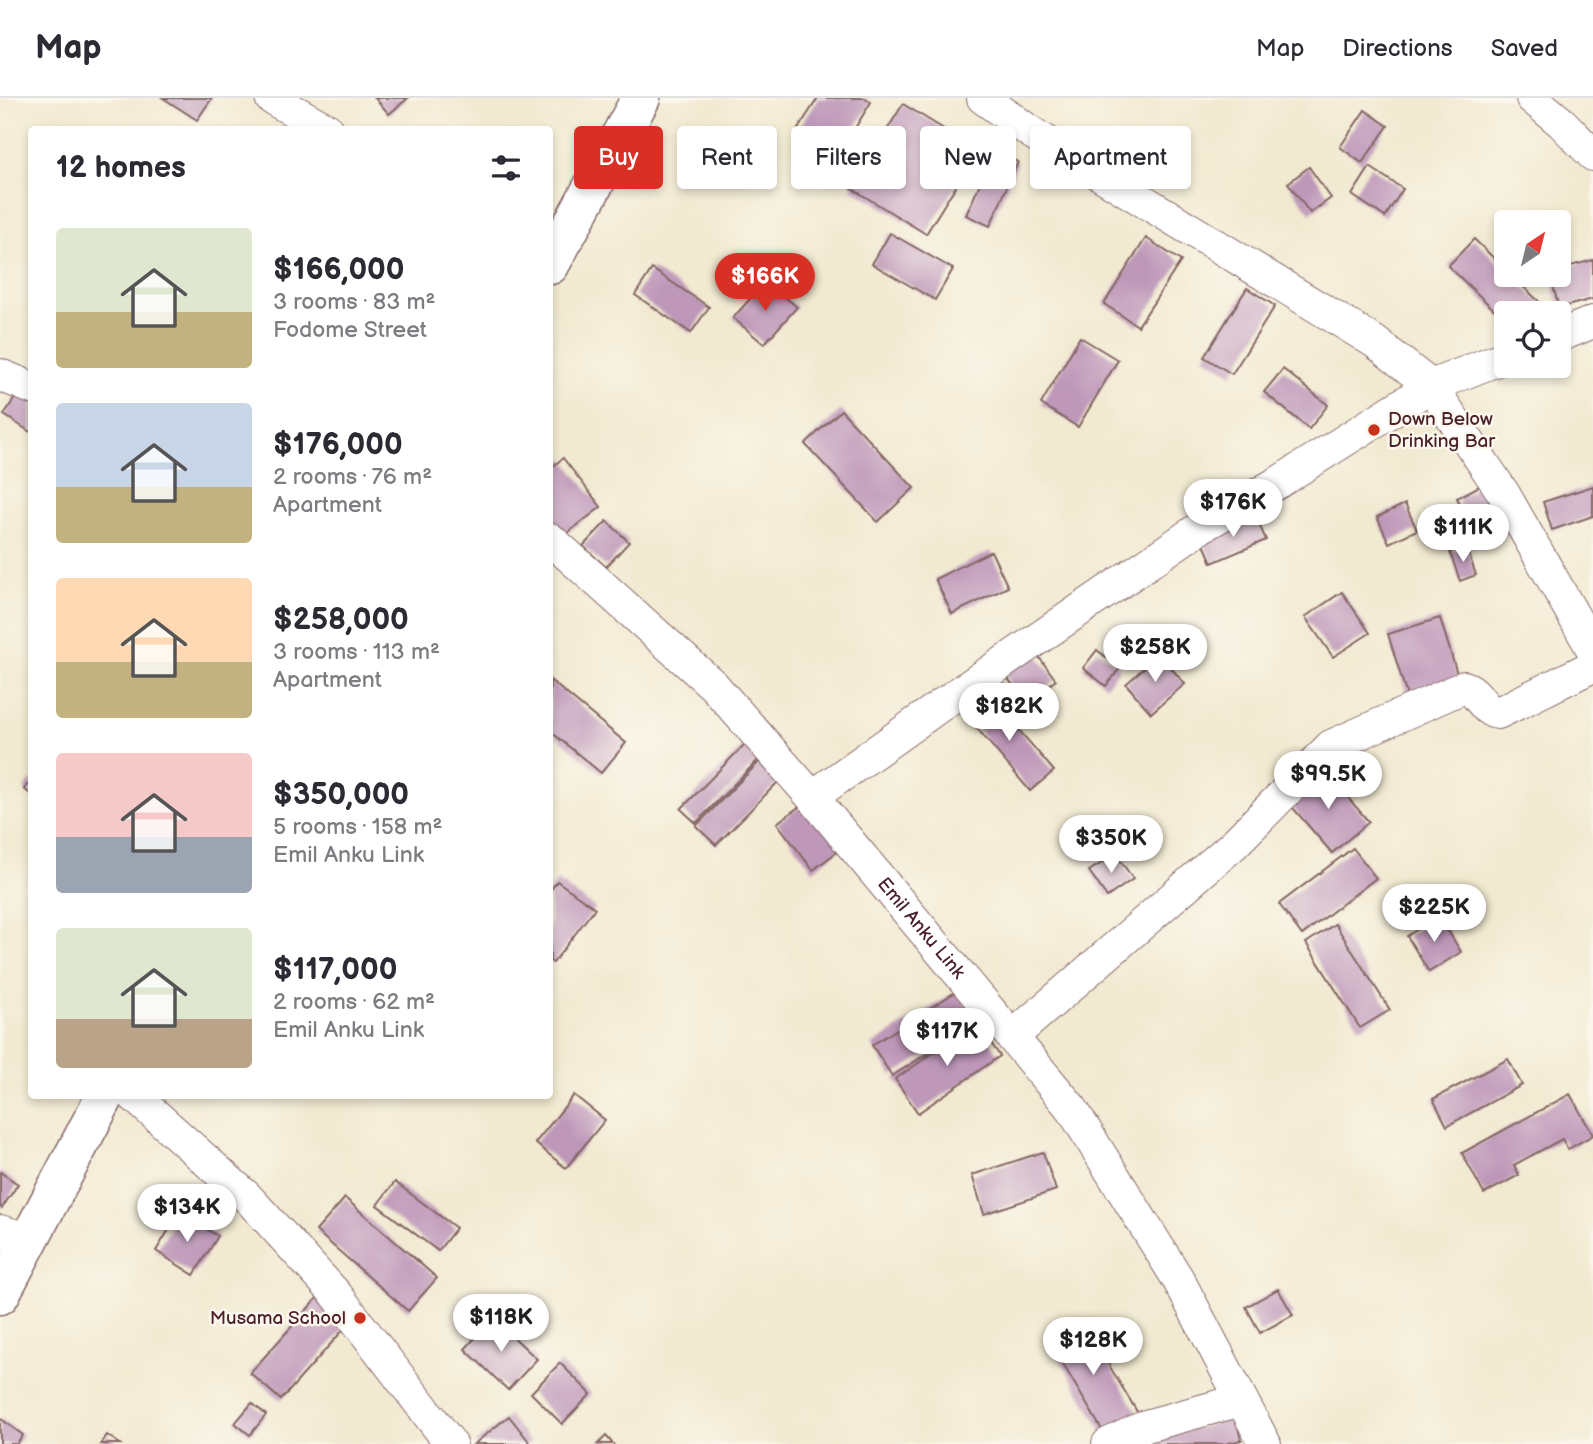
<!DOCTYPE html>
<meta charset="utf-8">
<style>
body{margin:0;font-family:"Balsamiq Sans",sans-serif;background:#f7f7f7;color:#2b2b33;height:100vh;display:flex;flex-direction:column;font-size:26px;white-space:nowrap}
*{box-sizing:border-box;margin:0}
p{font-size:23px;color:#7c7c81}
.icon{flex:none;width:38px;height:38px;fill:none;stroke:currentColor;stroke-width:2;stroke-linecap:round;stroke-linejoin:round}
.map{position:relative;flex:1;overflow:hidden}
.panel{position:absolute;left:28px;top:28px;width:525px;height:973px;display:flex;flex-direction:column;background:#fff;border-radius:7px;box-shadow:0 4px 10px #0003}
.panel>*{flex:none}
.banner{position:absolute;left:574px;top:28px;width:665px;height:63px;display:flex;gap:14px}
.needle{width:46px;rotate:35deg}
.controls{position:absolute;left:1494px;top:112px;display:grid;gap:14px}
.controls a{display:grid;place-items:center;width:77px;height:77px;border-radius:7px;background:#fff;box-shadow:0 4px 10px #0003;font-size:35px}
.price{position:absolute;translate:-50% -60px;padding:0 16px;border-radius:24px;background:#fff;color:#222;font-size:23px;line-height:46px;filter:drop-shadow(0 2px 4px #0008)}
.price::after{content:'';position:absolute;left:50%;top:42px;width:21px;height:16px;margin-left:-10px;background:inherit;clip-path:polygon(0 0,100% 0,50% 100%)}
.price.on{background:#d93025;color:#fff}
ul{padding:0;list-style:none}
li{display:flex;align-items:center;gap:21px;height:175px;padding:0 28px}
li span{display:grid;place-items:center;flex:none;width:196px;height:140px;border-radius:7px;color:#555}
li>.icon{margin-inline-start:auto}
span .icon{width:84px;height:84px;fill:#fffc;stroke-width:1}
li b{font-size:30px}
h2{display:flex;justify-content:space-between;align-items:center;height:84px;padding:0 28px;font-size:30px}
.tag{padding:0 24px;border-radius:7px;background:#fff;box-shadow:0 4px 10px #0003;font-size:24px;line-height:63px}
.tag.on{background:#d93025;color:#fff}
header{display:flex;align-items:center;gap:42px;box-sizing:border-box;height:98px;padding:0 35px;background:#fff;border-bottom:2px solid #e1e1e2}
header strong{font-size:33px}
nav{display:flex;gap:38px;margin-inline-start:auto;font-size:24px}
.map>svg:first-child{display:block}
.building{fill:#be97b9}
.lines{fill:none;stroke-linecap:round;stroke-linejoin:round}
.minor-casing{stroke:#846665;stroke-width:34}
.tertiary-casing{stroke:#846665;stroke-width:41}
.minor{stroke:#fff;stroke-width:32}
.tertiary{stroke:#fff;stroke-width:38}
.poi-dot{fill:#c8321e;stroke:#fbf7ec;stroke-width:2.5}
.labels{text-anchor:middle;dominant-baseline:central;stroke-width:5;stroke-linejoin:round;paint-order:stroke}
.poi-label{font-size:19px;fill:#4a1f2b;stroke:#fbf7ec;text-anchor:start}
.street-label{font-size:19px;fill:#4a1f2b;stroke:#fbf7ec}
</style>
<header>
<strong>Map</strong>
<nav><a>Map</a><a>Directions</a><a>Saved</a></nav>
</header>
<div class="map">
<svg width="1593" height="1346" viewBox="0 0 1593 1346">
<rect width="100%" height="100%" fill="#fbf7ec"/>
<filter id="ink" filterUnits="userSpaceOnUse"><feTurbulence type="fractalNoise" baseFrequency=".0143" numOctaves="2"/><feDisplacementMap in="SourceGraphic" scale="14" xChannelSelector="R" yChannelSelector="G"/><feConvolveMatrix kernelMatrix="1 2 1 2 8 2 1 2 1" color-interpolation-filters="sRGB"/></filter>
<filter id="wash" filterUnits="userSpaceOnUse"><feTurbulence type="fractalNoise" baseFrequency=".00686" numOctaves="4" result="noise"/><feDisplacementMap in="SourceGraphic" scale="28" xChannelSelector="R" yChannelSelector="G"/><feGaussianBlur stdDeviation="1.57" result="paint"/><feColorMatrix in="noise" values="0 0 0 0 0 0 0 0 0 0 0 0 0 0 0 0 0 1.4 0 .05"/><feComposite in="paint" operator="in"/></filter>
<g filter="url(#wash)">
<rect width="100%" height="100%" fill="#f1e9d0"/>
<g id="blocks">
<g class="building">
<polygon points="163,0 212,0 197,22"/>
<polygon points="375,0 408,0 389,16"/>
<polygon points="818,0 865,0 871,4 839,56 798,31"/>
<polygon points="903,6 978,52 926,136 851,90"/>
<polygon points="1365,12 1388,28 1362,65 1340,49"/>
<polygon points="994,54 1018,64 990,128 966,117"/>
<polygon points="1309,69 1331,100 1310,115 1288,85"/>
<polygon points="1370,69 1403,91 1385,119 1352,97"/>
<polygon points="890,135 953,171 935,202 872,166"/>
<polygon points="1146,140 1181,163 1138,228 1104,206"/>
<polygon points="1474,141 1507,173 1507,177 1511,177 1548,212 1545,215 1507,215 1507,224 1448,168"/>
<polygon points="1593,162 1593,201 1559,210 1550,177 1559,177 1559,171"/>
<polygon points="652,171 709,209 691,235 635,197"/>
<polygon points="766,183 797,209 764,246 733,220"/>
<polygon points="1247,190 1275,208 1232,276 1204,259"/>
<polygon points="1080,239 1118,262 1078,329 1041,306"/>
<polygon points="1283,271 1328,307 1309,331 1264,294"/>
<polygon points="18,295 32,304 32,335 4,317"/>
<polygon points="841,312 914,390 878,424 805,346"/>
<polygon points="563,360 601,409 562,439 550,424 550,371"/>
<polygon points="1483,386 1496,410 1470,424 1457,400"/>
<polygon points="1593,388 1593,418 1552,432 1543,404"/>
<polygon points="1405,406 1417,432 1389,445 1377,419"/>
<polygon points="1255,417 1266,442 1212,465 1201,439"/>
<polygon points="607,423 629,444 606,469 583,448"/>
<polygon points="1466,448 1476,477 1460,483 1450,454"/>
<polygon points="991,453 1008,489 952,516 935,481"/>
<polygon points="1342,494 1370,535 1333,559 1305,519"/>
<polygon points="1440,520 1459,582 1407,598 1388,536"/>
<polygon points="1032,550 1056,582 1026,604 1002,573"/>
<polygon points="1097,552 1120,570 1106,588 1083,570"/>
<polygon points="1159,556 1185,586 1151,615 1126,586"/>
<polygon points="550,582 626,645 601,675 550,633"/>
<polygon points="988,596 1054,673 1030,693 965,616"/>
<polygon points="747,644 762,658 696,725 681,711"/>
<polygon points="762,661 782,680 716,747 696,728"/>
<polygon points="1323,671 1369,724 1332,755 1287,703"/>
<polygon points="32,681 32,697 24,691"/>
<polygon points="807,703 842,750 813,772 777,725"/>
<polygon points="1353,750 1376,780 1302,837 1279,806"/>
<polygon points="1116,756 1133,781 1107,799 1089,773"/>
<polygon points="557,783 595,810 553,865 550,863 550,793"/>
<polygon points="1439,818 1461,854 1429,874 1407,838"/>
<polygon points="1335,826 1390,912 1360,930 1306,845"/>
<polygon points="957,893 977,924 892,978 872,947"/>
<polygon points="977,925 1000,958 918,1015 895,981"/>
<polygon points="1508,961 1522,987 1447,1028 1433,1001"/>
<polygon points="1570,996 1593,1037 1568,1051 1562,1041 1514,1067 1519,1077 1484,1096 1462,1055"/>
<polygon points="574,997 605,1022 566,1070 535,1045"/>
<polygon points="1043,1054 1056,1092 984,1116 972,1077"/>
<polygon points="0,1074 18,1086 2,1110 0,1109"/>
<polygon points="395,1084 456,1130 438,1153 377,1107"/>
<polygon points="345,1100 437,1180 408,1213 316,1133"/>
<polygon points="179,1115 218,1138 194,1177 156,1153"/>
<polygon points="1278,1191 1293,1217 1260,1235 1246,1209"/>
<polygon points="321,1196 351,1223 281,1302 250,1275"/>
<polygon points="493,1220 537,1261 508,1292 465,1251"/>
<polygon points="1081,1221 1139,1317 1105,1337 1048,1241"/>
<polygon points="560,1265 591,1296 562,1326 531,1295"/>
<polygon points="252,1305 266,1317 250,1337 235,1325"/>
<polygon points="509,1318 531,1346 474,1346"/>
<polygon points="1236,1320 1241,1342 1225,1346 1148,1346 1147,1343"/>
<polygon points="1,1321 23,1337 17,1346 0,1346 0,1322"/>
<polygon points="107,1337 120,1346 101,1346"/>
<polygon points="606,1338 613,1346 598,1346"/>
</g>
</g>
</g>
<g filter="url(#ink)">
<use href="#blocks" fill-opacity="0" stroke="#846665" stroke-width="2"/>
<g class="lines">
<defs>
<g id="minor">
<polyline points="271,0 328,32"/>
<polyline points="983,0 1032,35 1375,244 1431,288 1504,396 1593,552"/>
<polyline points="1532,0 1562,25 1593,57"/>
<polyline points="1559,238 1593,224"/>
<polyline points="0,277 32,290"/>
<path id="s1" d="M550,441L714,588L812,699L1072,1011L1178,1181L1265,1346"/>
<polyline points="812,699 944,605 1201,429 1279,384 1431,288 1507,258"/>
<path d="M1012,939L1233,747L1331,648L1464,589C1480,593 1482,614 1498,615L1593,568"/>
<polyline points="134,998 247,1099 335,1195 451,1346"/>
<polyline points="0,1133 28,1141"/>
<polyline points="1108,1346 1146,1328 1241,1302"/>
</g>
<g id="tertiary">
<polyline points="550,167 641,0"/>
<polyline points="0,1197 105,998"/>
</g>
</defs>
<use href="#minor" class="minor-casing"/>
<use href="#tertiary" class="tertiary-casing"/>
<use href="#minor" class="minor"/>
<use href="#tertiary" class="tertiary"/>
</g>
</g>
<g class="poi-dot">
<circle cx="1374" cy="332" r="7"/>
<circle cx="360" cy="1220" r="7"/>
</g>
<g class="labels">
<g class="poi-label">
<text x="1388" y="321">Down Below<tspan x="1388" dy="22">Drinking Bar</tspan></text>
<text x="346" y="1220" text-anchor="end">Musama School</text>
</g>
<g class="street-label">
<text stroke="none"><textPath href="#s1" startOffset="539">Emil Anku Link</textPath></text>
</g>
</g>
</svg>
<div class="controls">
<a><svg class="needle" viewBox="-14 -14 28 28"><path d="M0-13l5 13h-10z" fill="#e53935"/><path d="M0 13l5-13h-10z" fill="#7c7c81"/></svg></a>
<a><svg class="icon" aria-label="locate" viewBox="0 0 24 24"><circle cx="12" cy="12" r="6"/><path d="M12 2v4M12 18v4M2 12h4M18 12h4"/></svg></a>
</div>
<b class="price on" style="left:765px;top:215px">$166K</b>
<b class="price" style="left:1233px;top:441px">$176K</b>
<b class="price" style="left:1463px;top:466px">$111K</b>
<b class="price" style="left:1155px;top:586px">$258K</b>
<b class="price" style="left:1009px;top:645px">$182K</b>
<b class="price" style="left:1328px;top:713px">$99.5K</b>
<b class="price" style="left:1111px;top:777px">$350K</b>
<b class="price" style="left:1434px;top:846px">$225K</b>
<b class="price" style="left:947px;top:970px">$117K</b>
<b class="price" style="left:187px;top:1146px">$134K</b>
<b class="price" style="left:501px;top:1256px">$118K</b>
<b class="price" style="left:1093px;top:1279px">$128K</b>
<div class="banner">
<a class="tag on">Buy</a>
<a class="tag">Rent</a>
<a class="tag">Filters</a>
<a class="tag">New</a>
<a class="tag">Apartment</a>
</div>
<section class="panel">
<h2>12 homes<svg class="icon" aria-label="filters" viewBox="0 0 24 24"><path d="M4 7h16M4 17h16"/><circle cx="9" cy="7" r="2"/><circle cx="15" cy="17" r="2"/></svg></h2>
<ul>
<li><span style="background:linear-gradient(#dfe7d0 60%,#c2b280 0)"><svg class="icon" aria-label="home" viewBox="0 0 24 24"><path d="M3 11l9-7 9 7M6 9v11h12V9"/></svg></span><div><b>$166,000</b><p>3 rooms · 83 m²</p><p>Fodome Street</p></div></li>
<li><span style="background:linear-gradient(#c9d6e8 60%,#c2b280 0)"><svg class="icon" aria-label="home" viewBox="0 0 24 24"><path d="M3 11l9-7 9 7M6 9v11h12V9"/></svg></span><div><b>$176,000</b><p>2 rooms · 76 m²</p><p>Apartment</p></div></li>
<li><span style="background:linear-gradient(#ffd9b3 60%,#c2b280 0)"><svg class="icon" aria-label="home" viewBox="0 0 24 24"><path d="M3 11l9-7 9 7M6 9v11h12V9"/></svg></span><div><b>$258,000</b><p>3 rooms · 113 m²</p><p>Apartment</p></div></li>
<li><span style="background:linear-gradient(#f6c9c9 60%,#9aa5b1 0)"><svg class="icon" aria-label="home" viewBox="0 0 24 24"><path d="M3 11l9-7 9 7M6 9v11h12V9"/></svg></span><div><b>$350,000</b><p>5 rooms · 158 m²</p><p>Emil Anku Link</p></div></li>
<li><span style="background:linear-gradient(#dfe7d0 65%,#b9a48a 0)"><svg class="icon" aria-label="home" viewBox="0 0 24 24"><path d="M3 11l9-7 9 7M6 9v11h12V9"/></svg></span><div><b>$117,000</b><p>2 rooms · 62 m²</p><p>Emil Anku Link</p></div></li>
</ul>
</section>
</div>
